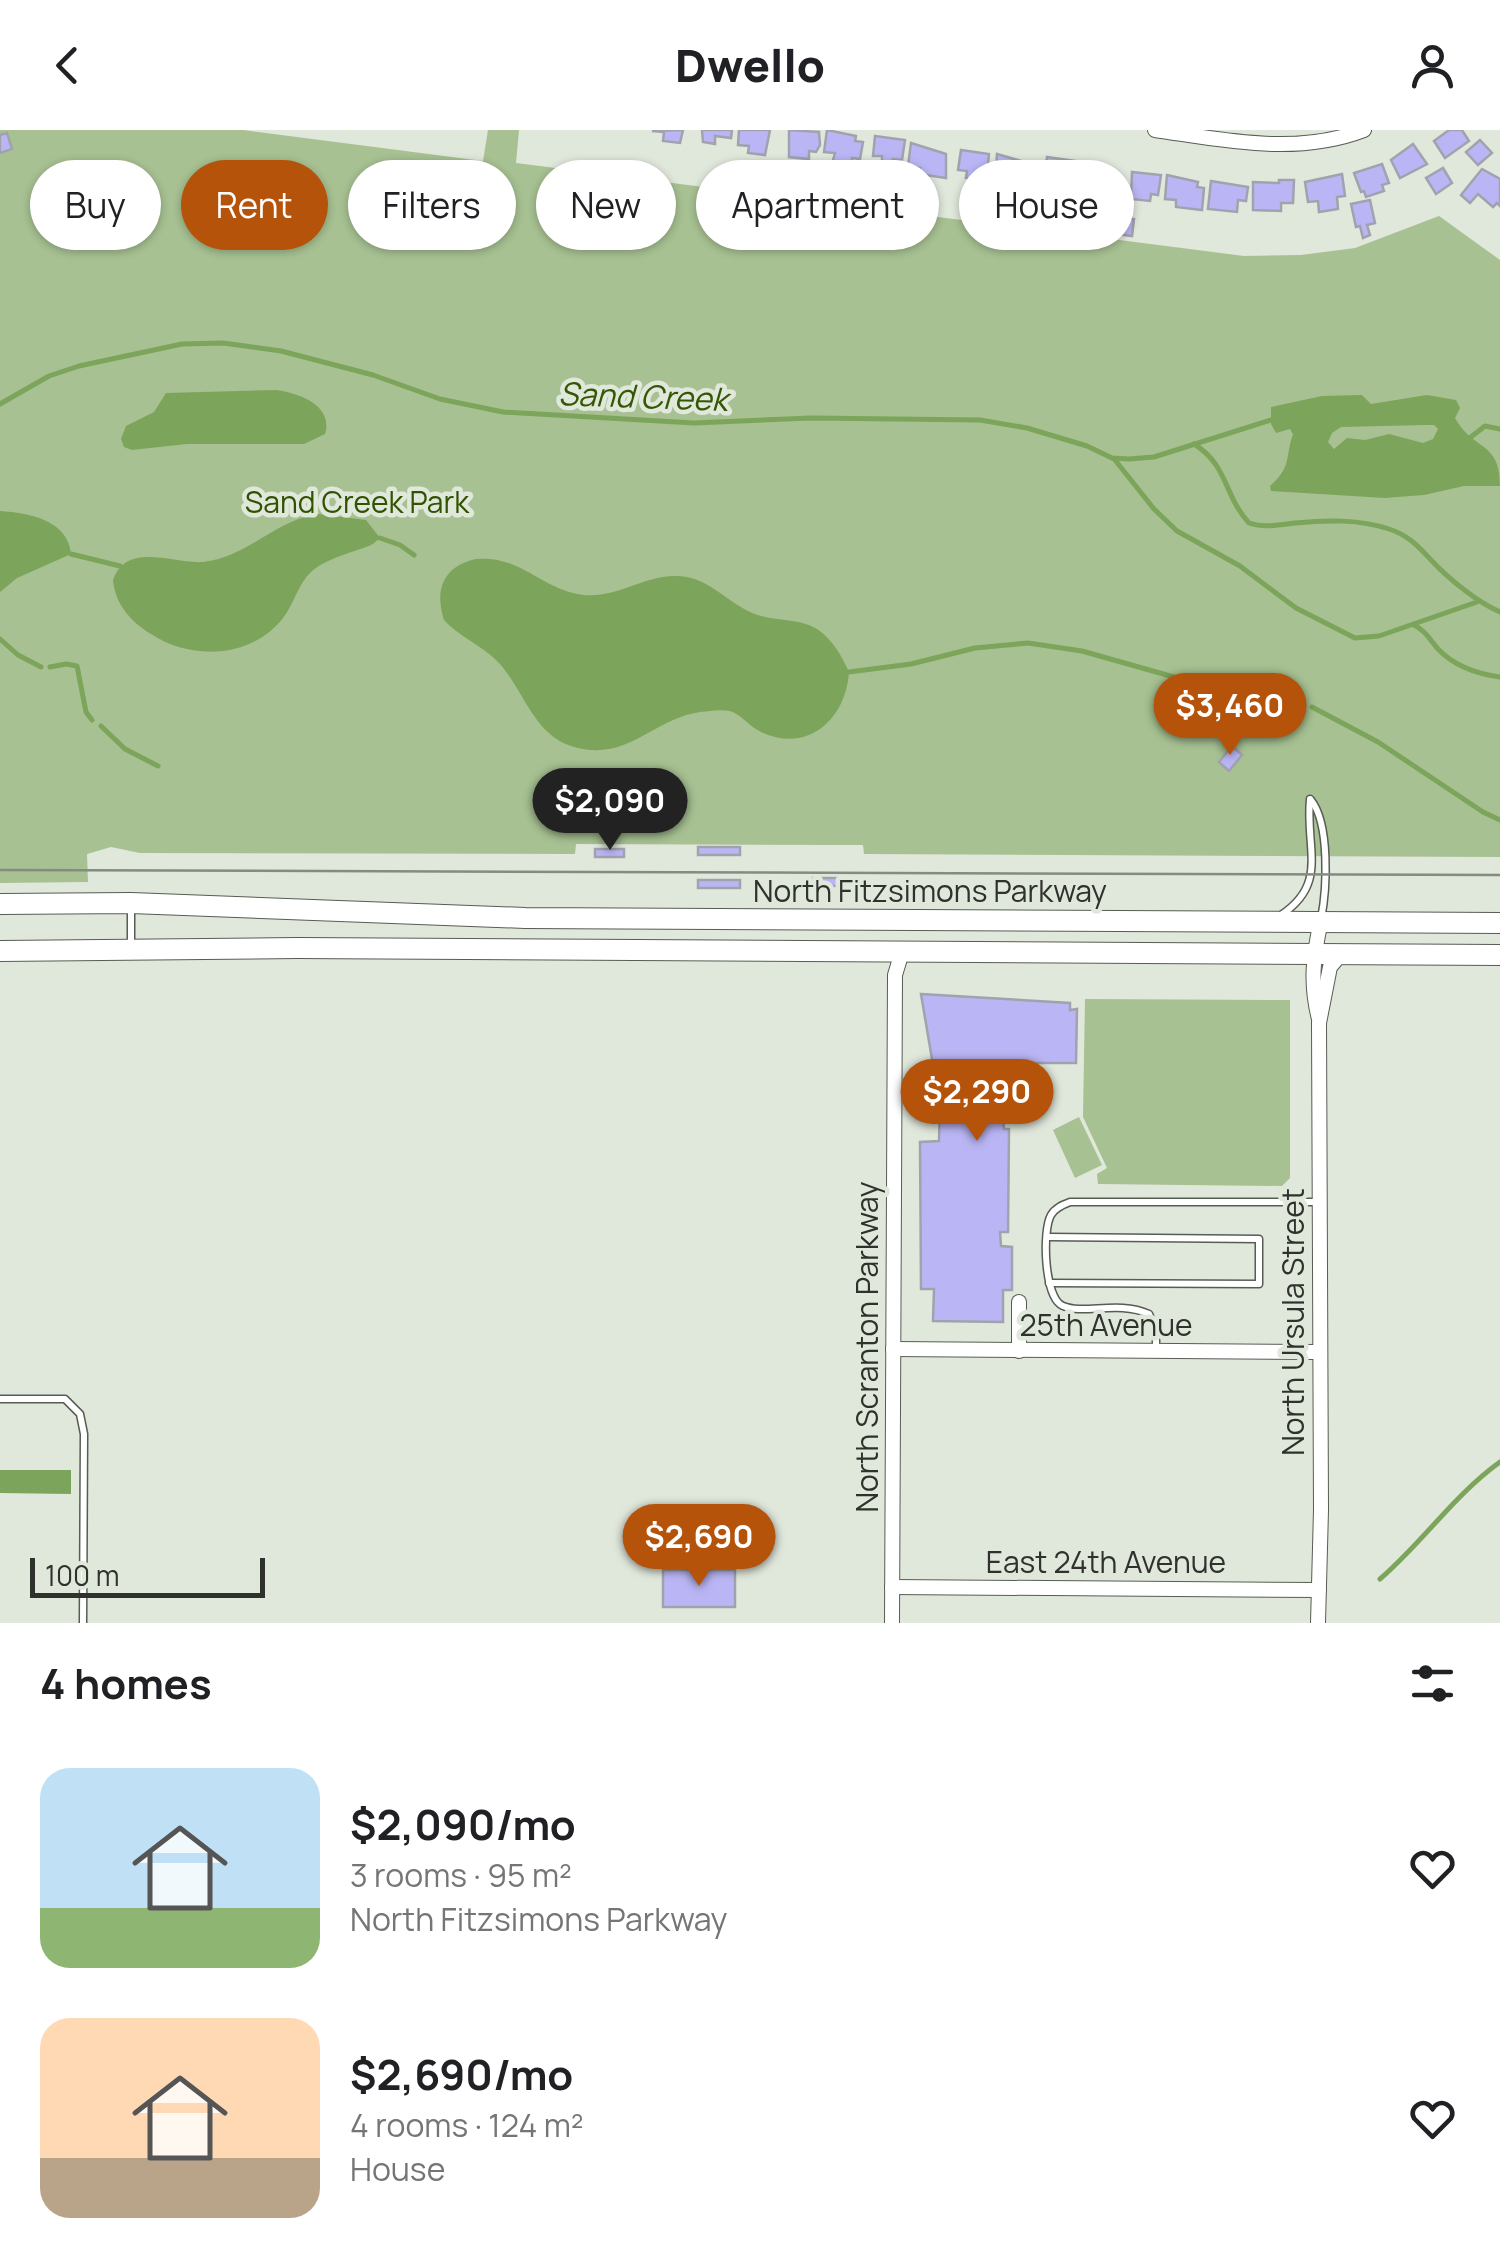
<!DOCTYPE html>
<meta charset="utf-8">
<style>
body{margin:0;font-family:Manrope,sans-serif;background:#f2f2f2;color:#202124;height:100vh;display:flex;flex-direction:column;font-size:38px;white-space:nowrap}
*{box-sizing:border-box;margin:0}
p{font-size:32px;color:#757577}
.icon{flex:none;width:55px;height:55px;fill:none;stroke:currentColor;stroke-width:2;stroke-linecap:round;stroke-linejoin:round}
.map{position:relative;height:1493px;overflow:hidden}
.drawer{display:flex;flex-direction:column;background:#fff;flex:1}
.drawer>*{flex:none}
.banner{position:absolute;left:30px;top:30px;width:1440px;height:90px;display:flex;gap:20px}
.scale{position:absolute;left:30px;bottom:25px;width:235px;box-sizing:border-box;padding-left:10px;border:5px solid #2f312d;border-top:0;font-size:28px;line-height:35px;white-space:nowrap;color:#2f312d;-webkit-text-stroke:8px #e0e7db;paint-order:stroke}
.price{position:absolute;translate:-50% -85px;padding:0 22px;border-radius:35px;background:#b45309;color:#fff;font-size:32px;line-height:65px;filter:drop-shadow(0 2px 5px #0008)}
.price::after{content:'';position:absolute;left:50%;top:60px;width:30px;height:22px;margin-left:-15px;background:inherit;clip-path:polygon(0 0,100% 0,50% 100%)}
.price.active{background:#222;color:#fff}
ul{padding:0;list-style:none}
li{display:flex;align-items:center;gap:30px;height:250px;padding:0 40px}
li span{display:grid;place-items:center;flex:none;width:280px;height:200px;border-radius:30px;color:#555}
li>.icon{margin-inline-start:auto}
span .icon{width:120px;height:120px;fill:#fffc;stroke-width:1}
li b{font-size:42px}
h2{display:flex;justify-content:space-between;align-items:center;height:120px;padding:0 40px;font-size:42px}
.chip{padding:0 35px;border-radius:45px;background:#fff;box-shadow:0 2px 8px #0004;font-size:35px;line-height:90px}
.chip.active{background:#b45309;color:#fff}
header{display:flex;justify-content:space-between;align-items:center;height:130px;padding:0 40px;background:#fff;font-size:45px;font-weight:800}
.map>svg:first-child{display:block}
.green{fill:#a7c192}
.water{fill:#7ca45a;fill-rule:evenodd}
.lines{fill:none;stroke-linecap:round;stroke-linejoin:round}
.stream{stroke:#7ca45a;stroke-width:5}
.building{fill:#bab6f5;stroke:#a2a2ae;stroke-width:2.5}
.service-casing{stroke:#575d53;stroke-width:9}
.minor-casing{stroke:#575d53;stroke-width:16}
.secondary-casing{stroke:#575d53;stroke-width:22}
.service{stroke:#fff;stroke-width:6}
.minor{stroke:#fff;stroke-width:14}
.secondary{stroke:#fff;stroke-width:20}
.tram{stroke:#858a82;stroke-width:2.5}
.labels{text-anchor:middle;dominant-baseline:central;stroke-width:9;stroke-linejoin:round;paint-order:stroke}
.park-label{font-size:30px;fill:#305300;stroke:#e0e7db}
.street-label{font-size:30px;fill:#2f312d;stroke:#e0e7db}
.water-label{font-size:32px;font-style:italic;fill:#335703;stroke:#e0e7db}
</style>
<header><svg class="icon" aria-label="back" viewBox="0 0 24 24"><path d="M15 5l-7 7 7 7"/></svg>Dwello<svg class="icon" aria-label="person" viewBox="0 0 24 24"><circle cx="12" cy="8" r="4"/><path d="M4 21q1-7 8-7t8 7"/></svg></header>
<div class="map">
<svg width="1500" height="1493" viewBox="0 0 1500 1493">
<rect width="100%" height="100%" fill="#e0e7db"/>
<g class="green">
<polygon points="0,0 243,0 483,31 488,0 519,0 516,33 1244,126 1301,125 1355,118 1439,86 1500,130 1500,727 864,724 863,715 843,715 576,714 575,724 140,723 111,717 87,724 88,752 0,753"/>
<polygon points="1085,869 1290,870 1290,1048 1282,1056 1098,1054 1097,1044 1107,1038 1083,987"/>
<polygon points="1079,987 1102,1035 1075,1048 1053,1000"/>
</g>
<g class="water">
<path d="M276,260C298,263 334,275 325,304L304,314H187L132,320L124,317L121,309L126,296L154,282L166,263Z"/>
<path d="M1362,265L1371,274L1427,265L1456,270L1460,278L1455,288C1474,322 1500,310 1500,356H1464L1424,365L1385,368L1271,361L1270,356C1292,337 1285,327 1293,304L1290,299L1276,303L1271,294V277L1322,266ZM1425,295H1434L1438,299L1433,309L1423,313L1389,304L1365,310L1347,308L1334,319L1328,312L1332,303L1341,297Z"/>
<path d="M0,381C29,383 68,390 71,424L17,448L0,462Z"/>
<path d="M318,384L366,390L380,408L373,414C353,423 328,427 311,442C298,454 294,474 283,488C252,528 192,531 151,504C131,492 115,474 113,450C127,411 172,434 203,432C248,427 275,390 318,384Z"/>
<path d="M476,429C519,425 540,457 577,464C613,471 639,447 674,446C706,445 723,469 750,482C770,492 797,487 817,499C833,510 841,525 849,542C846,589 808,624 761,602C750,597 742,585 730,581C721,579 709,581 700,582C651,589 627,634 571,616C533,604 523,558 498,532C482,515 459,507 444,490C434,459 444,436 476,429Z"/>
<polygon points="0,1340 71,1340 71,1364 0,1363"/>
</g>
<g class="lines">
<g class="stream">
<polyline points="0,274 49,246 79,236 182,214 223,213 281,221 373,245 440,269 503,282 694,293 811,288 980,290 1027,298 1087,316 1112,328 1129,329 1154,327 1274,289"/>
<polyline points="1467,310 1485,296 1500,299"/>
<path d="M1194,314C1228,335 1224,366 1249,393C1264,398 1279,395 1295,393C1326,390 1359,389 1389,399C1408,405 1418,416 1432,431C1449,449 1477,472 1500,482"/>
<polyline points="1115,330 1154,379 1177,401 1240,436 1296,478 1355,508 1379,506 1477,472"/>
<polyline points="380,408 400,415 414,425"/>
<polyline points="71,424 120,436"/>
<path d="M1414,495C1426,501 1430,510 1438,519C1454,536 1478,544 1500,547"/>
<polyline points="0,509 18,525 41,537"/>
<polyline points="50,537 66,534 77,536 86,582 92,590"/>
<polyline points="849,542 911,534 975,518 1028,513 1082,521 1188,551 1278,567"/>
<polyline points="1312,577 1378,612 1483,682 1500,690"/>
<polyline points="101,596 125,619 158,636"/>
<path d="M1380,1449C1423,1412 1454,1365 1500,1332"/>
</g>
</g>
<g class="building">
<polygon points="683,0 680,13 663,11 664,2 652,1"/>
<polygon points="702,0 732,0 731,8 715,6 715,14 703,12"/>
<polygon points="739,0 770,0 765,25 748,23 749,16 738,15"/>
<polygon points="789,0 819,2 820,15 816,22 809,21 809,29 789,27"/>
<polygon points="827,0 856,6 855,11 863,12 860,29 852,28 852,34 839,35 833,30 835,23 824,22"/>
<polygon points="1449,0 1462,0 1469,11 1445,28 1434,11"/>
<polygon points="7,3 12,19 0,23 0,5"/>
<polygon points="875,6 905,10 902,30 893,29 891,34 882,32 882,26 873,26"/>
<polygon points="1480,10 1492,23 1478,35 1466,22"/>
<polygon points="911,13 946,24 946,48 919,44 920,38 908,36"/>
<polygon points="1413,14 1427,34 1400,48 1391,30"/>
<polygon points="961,20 989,24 987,43 983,43 982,50 966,48 967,41 958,40"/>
<polygon points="997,24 1035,35 1033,49 1025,48 1022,57 995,55"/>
<polygon points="1047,27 1076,31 1073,51 1060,49 1059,56 1044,54"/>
<polygon points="1382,34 1389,53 1382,55 1384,61 1366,67 1364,61 1361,62 1354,43"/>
<polygon points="1082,35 1118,44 1116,61 1110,60 1108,68 1090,66 1091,59 1079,58"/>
<polygon points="1443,38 1452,53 1436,64 1426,48"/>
<polygon points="776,39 795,41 794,59 774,58"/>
<polygon points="1482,39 1500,49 1500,76 1497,73 1493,77 1478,64 1470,73 1461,65"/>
<polygon points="1132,42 1161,45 1158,65 1151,64 1150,71 1131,69"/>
<polygon points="1342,44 1345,66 1337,67 1338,79 1319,82 1318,71 1308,72 1305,52"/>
<polygon points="1167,45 1198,52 1197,57 1204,58 1202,80 1176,77 1176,70 1165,69"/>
<polygon points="1279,50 1294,50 1293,73 1281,73 1281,81 1253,80 1253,52 1279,53"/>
<polygon points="1211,51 1248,57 1246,71 1238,70 1237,82 1208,79"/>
<polygon points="1370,70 1375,93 1367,95 1370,105 1363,108 1360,96 1356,97 1351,74"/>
<polygon points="1096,84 1113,85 1111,102 1094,100"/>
<polygon points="1118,87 1134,89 1132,106 1116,104"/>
<polygon points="1232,616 1242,625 1229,641 1219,632"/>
<rect x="698" y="717" width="42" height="8"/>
<rect x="595" y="719" width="29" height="8"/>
<polygon points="813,748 843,748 843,756 814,756"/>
<rect x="698" y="750" width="42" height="8"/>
<polygon points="921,864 1070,873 1070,880 1077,879 1076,933 998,933 1004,999 1009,999 1008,1102 1000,1102 1001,1116 1012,1117 1012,1160 1003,1160 1003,1192 933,1191 934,1159 921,1159 920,1012 939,1011 941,935 933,935"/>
<rect x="663" y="1440" width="72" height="37"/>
</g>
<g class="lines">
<defs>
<g id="service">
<path d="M1311,670C1330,694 1327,759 1321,789"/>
<path d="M1281,785C1329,753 1305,718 1310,669"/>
<polyline points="131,817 131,779"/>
<polyline points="1048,1107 1259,1109 1259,1154 1049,1153"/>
<path d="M1156,1218V1200L1149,1184C1118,1170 1084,1185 1063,1176C1044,1168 1042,1101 1051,1085C1055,1078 1062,1075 1070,1072H1317"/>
<polyline points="0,1269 65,1269 80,1284 84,1304 83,1493"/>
</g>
<g id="minor">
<path d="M1155,0C1225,10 1296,26 1364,0"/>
<path d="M1319,889C1310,854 1313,826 1321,791"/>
<polyline points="1019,1172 1019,1221"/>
<polyline points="893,1219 1318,1222"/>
<polyline points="892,1457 1319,1460"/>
<polyline points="892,1493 895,845 902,822"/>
<polyline points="1318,1493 1321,1380 1319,893 1330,837 1341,824"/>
</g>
<g id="secondary">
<polyline points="0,774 131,773 525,788 1500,793"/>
<polyline points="0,821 297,818 1500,825"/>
</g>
</defs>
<use href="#service" class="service-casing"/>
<use href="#minor" class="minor-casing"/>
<use href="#secondary" class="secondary-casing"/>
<use href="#service" class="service"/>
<use href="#minor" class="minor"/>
<use href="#secondary" class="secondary"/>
<polyline class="tram" points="0,740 1500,745"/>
</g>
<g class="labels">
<g class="park-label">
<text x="357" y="371">Sand Creek Park</text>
</g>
<g class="street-label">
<text x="930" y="760">North Fitzsimons Parkway</text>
<text transform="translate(1292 1192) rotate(-90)">North Ursula Street</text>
<text x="1106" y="1194">25th Avenue</text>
<text transform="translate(866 1217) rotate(-90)">North Scranton Parkway</text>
<text x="1106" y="1431">East 24th Avenue</text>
</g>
<g class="water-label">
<text transform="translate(643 266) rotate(2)">Sand Creek</text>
</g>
</g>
</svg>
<div class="scale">100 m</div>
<b class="price" style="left:1230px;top:628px">$3,460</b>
<b class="price active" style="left:610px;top:723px">$2,090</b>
<b class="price" style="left:977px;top:1014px">$2,290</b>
<b class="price" style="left:699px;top:1459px">$2,690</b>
<div class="banner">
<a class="chip">Buy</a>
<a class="chip active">Rent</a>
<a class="chip">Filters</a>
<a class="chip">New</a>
<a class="chip">Apartment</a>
<a class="chip">House</a>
</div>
</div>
<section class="drawer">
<h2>4 homes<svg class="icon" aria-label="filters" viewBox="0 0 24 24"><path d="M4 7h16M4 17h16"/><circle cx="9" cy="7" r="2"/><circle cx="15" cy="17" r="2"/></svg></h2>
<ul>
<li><span style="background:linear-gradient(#bfe0f5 70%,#8fb573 0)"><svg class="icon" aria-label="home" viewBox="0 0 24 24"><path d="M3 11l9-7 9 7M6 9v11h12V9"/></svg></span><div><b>$2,090/mo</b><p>3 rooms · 95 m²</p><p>North Fitzsimons Parkway</p></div><svg class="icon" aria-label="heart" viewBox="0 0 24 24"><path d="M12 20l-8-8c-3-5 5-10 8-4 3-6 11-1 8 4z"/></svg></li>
<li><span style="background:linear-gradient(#ffd9b3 70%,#b9a48a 0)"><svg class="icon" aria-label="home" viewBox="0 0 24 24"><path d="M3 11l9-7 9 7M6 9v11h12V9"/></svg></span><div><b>$2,690/mo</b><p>4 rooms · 124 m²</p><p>House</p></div><svg class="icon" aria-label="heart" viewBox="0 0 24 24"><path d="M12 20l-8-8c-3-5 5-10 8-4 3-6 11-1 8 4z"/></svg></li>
</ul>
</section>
